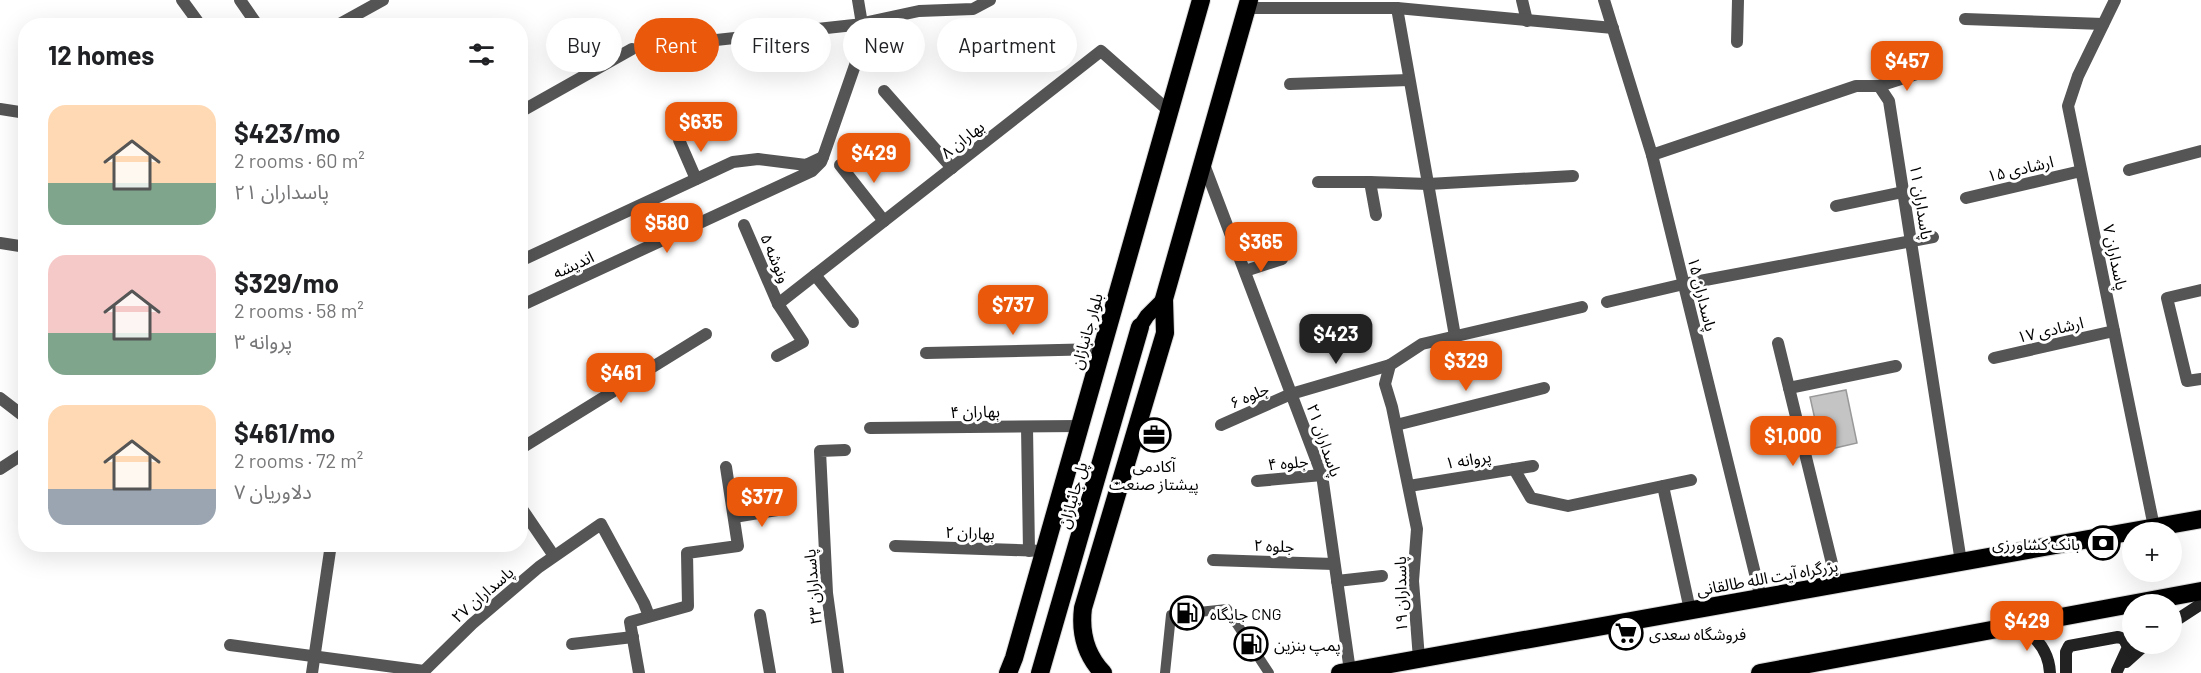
<!DOCTYPE html>
<meta charset="utf-8">
<style>
body{margin:0;font-family:Barlow,"Noto Sans Arabic",sans-serif;background:#f2f2f2;color:#202124;height:100vh;display:flex;flex-direction:column;font-size:22px;white-space:nowrap}
*{box-sizing:border-box;margin:0}
p{font-size:20px;color:#757577}
.icon{flex:none;width:33px;height:33px;fill:none;stroke:currentColor;stroke-width:2;stroke-linecap:round;stroke-linejoin:round}
.map{position:relative;flex:1;overflow:hidden}
.sheet{position:absolute;left:18px;top:18px;width:510px;height:534px;display:flex;flex-direction:column;background:#fff;border-radius:24px;box-shadow:0 6px 24px #0002}
.sheet>*{flex:none}
.top-card{position:absolute;left:546px;top:18px;width:570px;height:54px;display:flex;gap:12px}
.tools{position:absolute;left:2122px;top:522px;display:grid;gap:12px}
.tools a{display:grid;place-items:center;width:60px;height:60px;border-radius:50%;background:#fff;box-shadow:0 6px 24px #0002;font-size:30px}
.price{position:absolute;translate:-50% -51px;padding:0 14px;border-radius:12px;background:#ea580c;color:#fff;font-size:20px;line-height:39px;filter:drop-shadow(0 2px 3px #0008)}
.price::after{content:'';position:absolute;left:50%;top:36px;width:18px;height:14px;margin-left:-9px;background:inherit;clip-path:polygon(0 0,100% 0,50% 100%)}
.price.active{background:#222;color:#fff}
ul{padding:0;list-style:none}
li{display:flex;align-items:center;gap:18px;height:150px;padding:0 30px}
li span{display:grid;place-items:center;flex:none;width:168px;height:120px;border-radius:18px;color:#555}
li>.icon{margin-inline-start:auto}
span .icon{width:72px;height:72px;fill:#fffc;stroke-width:1}
li b{font-size:26px}
h2{display:flex;justify-content:space-between;align-items:center;height:72px;padding:0 30px;font-size:26px}
.chip{padding:0 21px;border-radius:27px;background:#fff;box-shadow:0 6px 24px #0002;font-size:21px;line-height:54px}
.chip.active{background:#ea580c;color:#fff}
.map>svg:first-child{display:block}
.building{fill:#c4c4c4;stroke:#999;stroke-width:1.5}
.lines{fill:none;stroke-linecap:round;stroke-linejoin:round}
.primary-casing{stroke:#dbdbdb;stroke-width:17}
.highway-casing{stroke:#dbdbdb;stroke-width:20}
.lane{stroke:#555;stroke-width:10}
.street{stroke:#555;stroke-width:12}
.secondary{stroke:#222;stroke-width:12}
.primary{stroke:#000;stroke-width:15}
.highway{stroke:#000;stroke-width:18}
.labels{text-anchor:middle;dominant-baseline:central;stroke-width:6;stroke-linejoin:round;paint-order:stroke}
.street-label{font-size:16px;fill:#000;stroke:#fff}
.poi-label{font-size:16px;fill:#000;stroke:#fff;text-anchor:start}
</style>
<div class="map">
<svg width="2201" height="673" viewBox="0 0 2201 673">
<rect width="100%" height="100%" fill="#fff"/>
<polygon class="building" points="1846,390 1857,443 1822,451 1810,397"/>
<g class="lines">
<defs>
<polyline id="primary" points="1140,327 1147,316 1164,299"/>
<g id="highway">
<polyline points="1008,673 1014,658 1201,0"/>
<polyline points="1040,673 1140,327"/>
<path d="M1103,673C1086,655 1080,632 1083,608L1165,333L1164,299L1249,0"/>
<polyline points="1340,673 2201,519"/>
<polyline points="1760,673 2201,591"/>
</g>
</defs>
<use href="#primary" class="primary-casing"/>
<use href="#highway" class="highway-casing"/>
<polyline class="lane" points="1165,673 1171,615 1227,609 1269,673"/>
<g class="street">
<polyline points="182,0 201,26"/>
<polyline points="240,0 258,26"/>
<polyline points="1522,0 1527,21"/>
<polyline points="1604,0 1652,155 1761,598"/>
<polyline points="2115,0 2078,76 2068,106 2154,527"/>
<polyline points="1247,8 1397,8 1613,28"/>
<polyline points="1397,8 1455,336"/>
<polyline points="1965,19 2103,24"/>
<polyline points="336,26 383,0"/>
<polyline points="1737,42 1738,0"/>
<polyline points="689,43 854,25 919,11 973,9 990,0"/>
<polyline points="1290,84 1409,80"/>
<polyline points="1879,86 1926,71"/>
<polyline points="884,91 952,168"/>
<polyline points="0,109 26,113"/>
<polyline points="520,112 632,49"/>
<polyline points="679,140 696,179"/>
<polyline points="1652,155 1856,86 1879,86 1889,101 1961,562"/>
<polyline points="823,157 861,48 862,24 858,0"/>
<polyline points="1203,162 1322,475 1350,671"/>
<polyline points="840,165 884,221"/>
<polyline points="2129,170 2201,151"/>
<polyline points="1318,182 1370,182"/>
<polyline points="1966,198 2081,171"/>
<polyline points="1836,206 1903,192"/>
<polyline points="1376,215 1370,182 1428,184 1573,176"/>
<polyline points="744,225 778,304"/>
<polyline points="0,243 26,247"/>
<polyline points="520,261 733,162 758,159 806,165 823,157 821,162 812,171 520,306"/>
<polyline points="1245,271 1282,259"/>
<polyline points="815,275 853,322"/>
<polyline points="2201,290 2167,298 2187,381 2201,379"/>
<polyline points="1607,302 1684,284 1933,237"/>
<polyline points="1778,343 1837,584"/>
<polyline points="926,353 1101,349"/>
<polyline points="777,356 803,342 778,304 1101,51 1169,111"/>
<polyline points="1994,358 2114,331"/>
<polyline points="1789,388 1896,366"/>
<polyline points="0,398 26,418"/>
<polyline points="1221,425 1291,394 1390,365"/>
<polyline points="1396,425 1544,388"/>
<polyline points="1027,427 1029,551"/>
<polyline points="870,428 1080,426"/>
<polyline points="520,449 706,334"/>
<polyline points="0,469 26,452"/>
<polyline points="1514,469 1531,498 1568,506 1691,480"/>
<polyline points="1257,481 1322,475"/>
<polyline points="1409,486 1533,466"/>
<polyline points="1663,486 1690,610"/>
<polyline points="520,506 554,556"/>
<polyline points="734,517 784,509"/>
<polyline points="895,546 1044,551"/>
<polyline points="1213,560 1334,564"/>
<polyline points="1337,581 1382,576"/>
<polyline points="760,615 770,673"/>
<polyline points="572,644 633,637"/>
<polyline points="230,645 424,671"/>
<polyline points="1419,659 1413,581 1417,529 1392,407 1385,384 1390,365 1422,344 1582,307"/>
<polyline points="312,673 331,544"/>
<polyline points="422,673 472,624 539,567 601,524 644,603 649,616"/>
<polyline points="639,673 630,622 688,606 687,553 738,546 726,467"/>
<polyline points="838,673 827,593 820,451 845,450"/>
</g>
<g class="secondary">
<polyline points="2172,623 2201,604"/>
<path d="M2018,625C2036,636 2049,651 2050,673"/>
<polyline points="2126,662 2146,644"/>
<polyline points="2066,673 2066,652 2069,646 2118,637 2124,639 2128,647 2117,671"/>
</g>
<use href="#primary" class="primary"/>
<use href="#highway" class="highway"/>
</g>
<defs>
<symbol id="office-ring" viewBox="-11 -11 22 22"><circle r="9.5" fill="#fff" stroke="#000" stroke-width="1.5"/><path d="M-6-3h4V-5.5h4V-3h4V5H-6ZM-1-4.5V-3h2v-1.5ZM-6 0V1H6V0Z" fill="#000"/></symbol>
<symbol id="bank-ring" viewBox="-11 -11 22 22"><circle r="9.5" fill="#fff" stroke="#000" stroke-width="1.5"/><path d="M-6-4H6V4H-6ZM0-2.3a2.3 2.3 0 1 0 0 4.6a2.3 2.3 0 1 0 0-4.6Z" fill="#000"/></symbol>
<symbol id="fuel-ring" viewBox="-11 -11 22 22"><circle r="9.5" fill="#fff" stroke="#000" stroke-width="1.5"/><path d="M-5.5-6h7V0h2V4h1.3V-2.5L3-4.5l.8-.8L6-3V5H2.5V1h-1V6h-7ZM-4.2-4.7v3.2H.2V-4.7Z" fill="#000"/></symbol>
<symbol id="supermarket-ring" viewBox="-11 -11 22 22"><circle r="9.5" fill="#fff" stroke="#000" stroke-width="1.5"/><path d="M-6-5.5h2.5l.6 2H6L4.5 2H-2.5L-4.4-4H-6ZM-1.5 3.2a1.3 1.3 0 1 0 .1 0ZM3 3.2a1.3 1.3 0 1 0 .1 0Z" fill="#000"/></symbol>
</defs>
<g fill-rule="evenodd">
<use href="#office-ring" x="1135" y="416" width="38" height="38"/>
<use href="#bank-ring" x="2084" y="524" width="38" height="38"/>
<use href="#fuel-ring" x="1168" y="594" width="38" height="38"/>
<use href="#supermarket-ring" x="1607" y="614" width="38" height="38"/>
<use href="#fuel-ring" x="1232" y="625" width="38" height="38"/>
</g>
<g class="labels">
<g class="street-label">
<text transform="translate(962 139) rotate(-38)">بهاران ۸</text>
<text transform="translate(2020 168) rotate(-13)">ارشادی ۱۵</text>
<text transform="translate(1922 202) rotate(81)">پاسداران ١١</text>
<text transform="translate(2116 257) rotate(78)">پاسداران ۷</text>
<text transform="translate(776 258) rotate(67)">ونوشه ۵</text>
<text transform="translate(573 264) rotate(-25)">اندیشه</text>
<text transform="translate(1703 294) rotate(76)">پاسداران ۱۵</text>
<text transform="translate(2050 329) rotate(-13)">ارشادی ۱۷</text>
<text transform="translate(1086 331) rotate(-74)">بلوار جانبازان</text>
<text transform="translate(1249 395) rotate(-23)">جلوه ۶</text>
<text transform="translate(975 411) rotate(-1)">بهاران ۴</text>
<text transform="translate(1325 440) rotate(71)">پاسداران ۲۱</text>
<text transform="translate(1468 459) rotate(-9)">پروانه ۱</text>
<text transform="translate(1288 462) rotate(-5)">جلوه ۴</text>
<text transform="translate(1072 495) rotate(-74)">پل جانبازان</text>
<text transform="translate(970 532) rotate(2)">بهاران ۲</text>
<text transform="translate(1274 545) rotate(2)">جلوه ۲</text>
<text transform="translate(1767 577) rotate(-10)">بزرگراه آیت الله طالقانی</text>
<text transform="translate(812 587) rotate(-95)">پاسداران ۲۳</text>
<text transform="translate(482 594) rotate(-41)">پاسداران ۲۷</text>
<text transform="translate(1400 594) rotate(-91)">پاسداران ۱۹</text>
</g>
<g class="poi-label">
<text x="1154" y="465" text-anchor="middle">آکادمی<tspan x="1154" dy="18">پیشتاز صنعت</tspan></text>
<text x="2080" y="543" text-anchor="end">بانک کشاورزی</text>
<text x="1210" y="613">جایگاه CNG</text>
<text x="1649" y="633">فروشگاه سعدی</text>
<text x="1274" y="644">پمپ بنزین</text>
</g>
</g>
</svg>
<div class="tools">
<a>+</a>
<a>−</a>
</div>
<b class="price" style="left:1907px;top:92px">$457</b>
<b class="price" style="left:701px;top:153px">$635</b>
<b class="price" style="left:874px;top:184px">$429</b>
<b class="price" style="left:667px;top:254px">$580</b>
<b class="price" style="left:1261px;top:273px">$365</b>
<b class="price" style="left:1013px;top:336px">$737</b>
<b class="price active" style="left:1336px;top:365px">$423</b>
<b class="price" style="left:1466px;top:392px">$329</b>
<b class="price" style="left:621px;top:404px">$461</b>
<b class="price" style="left:1793px;top:467px">$1,000</b>
<b class="price" style="left:762px;top:528px">$377</b>
<b class="price" style="left:2027px;top:652px">$429</b>
<div class="top-card">
<a class="chip">Buy</a>
<a class="chip active">Rent</a>
<a class="chip">Filters</a>
<a class="chip">New</a>
<a class="chip">Apartment</a>
</div>
<section class="sheet">
<h2>12 homes<svg class="icon" aria-label="filters" viewBox="0 0 24 24"><path d="M4 7h16M4 17h16"/><circle cx="9" cy="7" r="2"/><circle cx="15" cy="17" r="2"/></svg></h2>
<ul>
<li><span style="background:linear-gradient(#ffd9b3 65%,#7fa58c 0)"><svg class="icon" aria-label="home" viewBox="0 0 24 24"><path d="M3 11l9-7 9 7M6 9v11h12V9"/></svg></span><div><b>$423/mo</b><p>2 rooms · 60 m²</p><p>پاسداران ۲۱</p></div></li>
<li><span style="background:linear-gradient(#f6c9c9 65%,#7fa58c 0)"><svg class="icon" aria-label="home" viewBox="0 0 24 24"><path d="M3 11l9-7 9 7M6 9v11h12V9"/></svg></span><div><b>$329/mo</b><p>2 rooms · 58 m²</p><p>پروانه ۳</p></div></li>
<li><span style="background:linear-gradient(#ffd9b3 70%,#9aa5b1 0)"><svg class="icon" aria-label="home" viewBox="0 0 24 24"><path d="M3 11l9-7 9 7M6 9v11h12V9"/></svg></span><div><b>$461/mo</b><p>2 rooms · 72 m²</p><p>دلاوریان ۷</p></div></li>
</ul>
</section>
</div>
